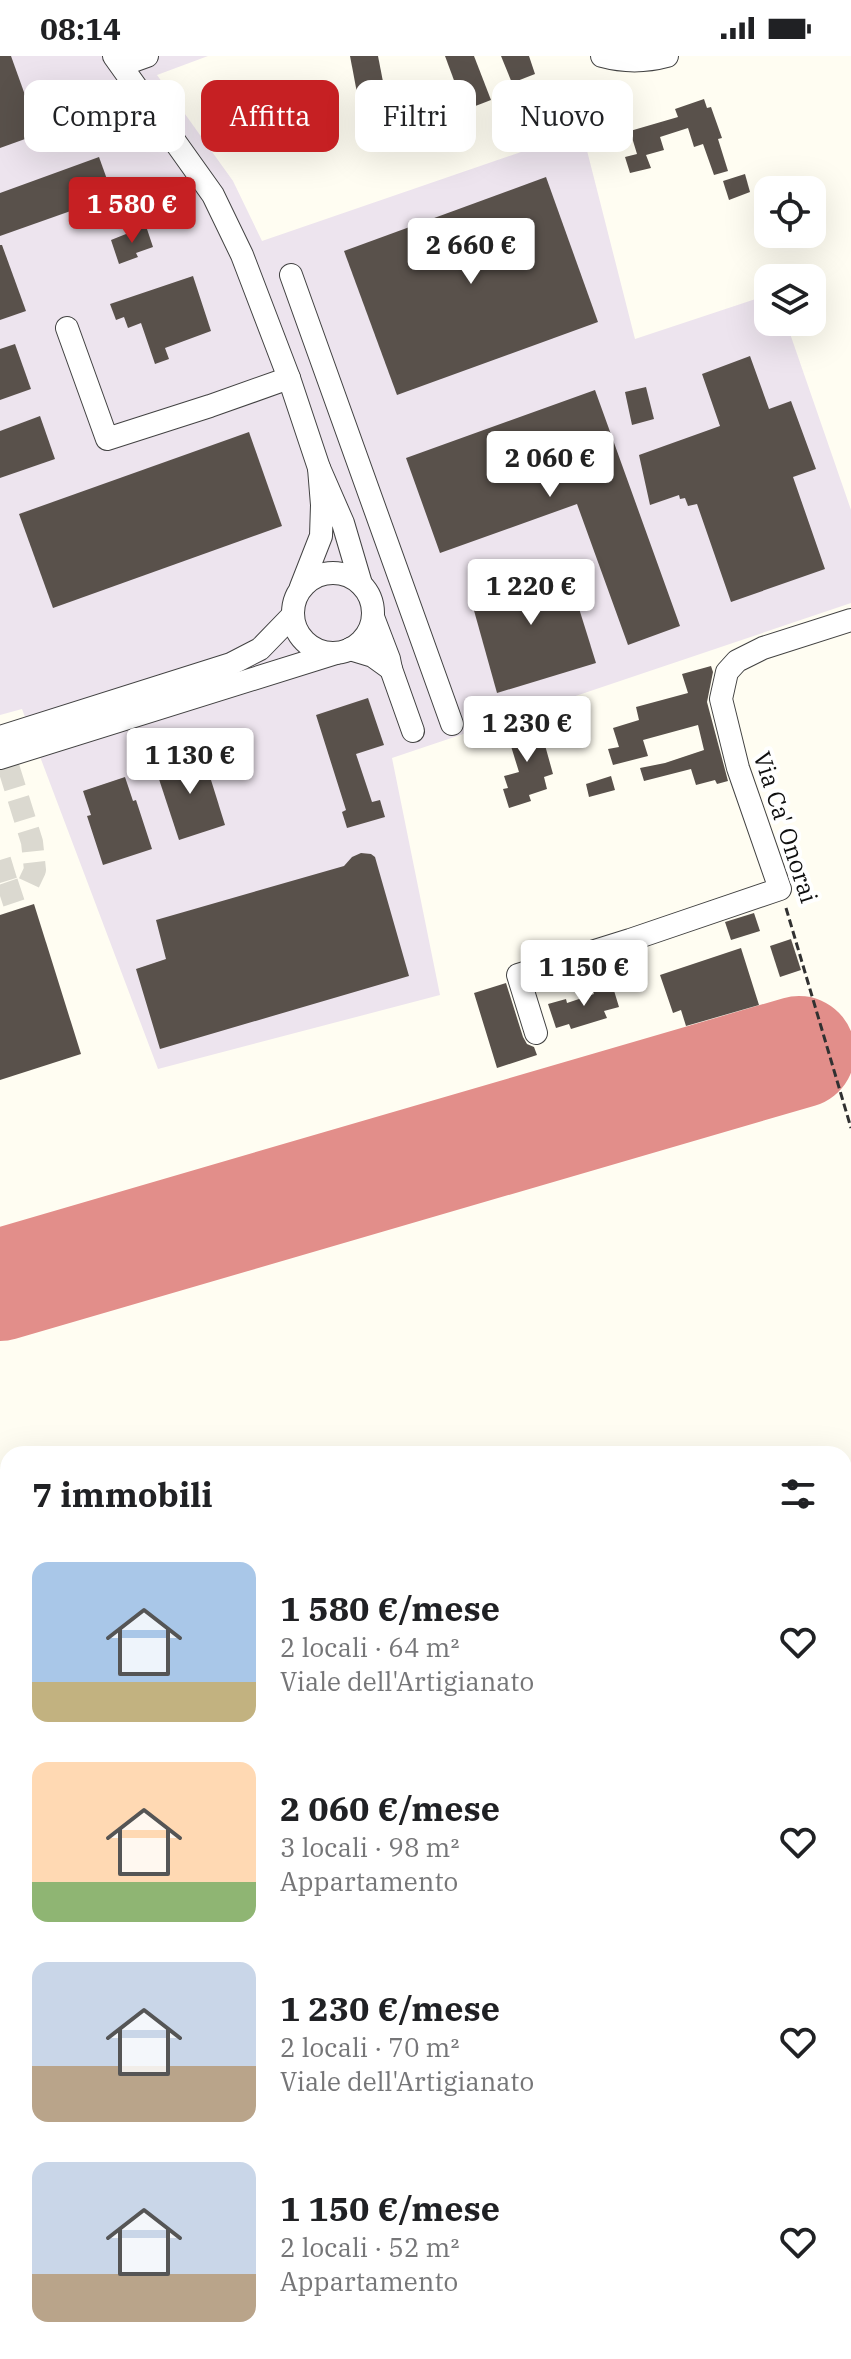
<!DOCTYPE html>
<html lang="it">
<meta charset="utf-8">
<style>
body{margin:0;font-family:"IBM Plex Serif",serif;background:#f6f6f6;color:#202124;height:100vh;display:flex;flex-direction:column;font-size:30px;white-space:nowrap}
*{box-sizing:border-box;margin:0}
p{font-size:26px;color:#757577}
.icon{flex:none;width:44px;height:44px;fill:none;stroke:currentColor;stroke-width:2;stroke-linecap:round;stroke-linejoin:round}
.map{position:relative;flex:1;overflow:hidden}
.side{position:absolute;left:0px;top:1390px;width:852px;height:914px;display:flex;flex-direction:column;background:#fff;border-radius:24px 24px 0 0;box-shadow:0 8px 32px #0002}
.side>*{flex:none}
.banner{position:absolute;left:24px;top:24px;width:804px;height:72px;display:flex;gap:16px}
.controls{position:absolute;left:754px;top:120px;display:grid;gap:16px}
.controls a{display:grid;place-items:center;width:72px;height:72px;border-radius:16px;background:#fff;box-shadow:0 8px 32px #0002;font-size:40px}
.price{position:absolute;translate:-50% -68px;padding:0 18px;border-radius:8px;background:#fff;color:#222;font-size:26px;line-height:52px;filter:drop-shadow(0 2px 4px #0008)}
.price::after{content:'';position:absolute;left:50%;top:48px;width:24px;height:18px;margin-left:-12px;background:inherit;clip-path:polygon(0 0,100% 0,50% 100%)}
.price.on{background:#c62023;color:#fff}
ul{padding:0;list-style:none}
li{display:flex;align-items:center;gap:24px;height:200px;padding:0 32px}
li span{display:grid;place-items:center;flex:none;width:224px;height:160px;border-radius:16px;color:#555}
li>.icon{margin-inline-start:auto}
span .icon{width:96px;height:96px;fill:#fffc;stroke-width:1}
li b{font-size:34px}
h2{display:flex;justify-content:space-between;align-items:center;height:96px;padding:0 32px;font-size:34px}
.pill{padding:0 28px;border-radius:16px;background:#fff;box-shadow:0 8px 32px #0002;font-size:28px;line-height:72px}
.pill.on{background:#c62023;color:#fff}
.status{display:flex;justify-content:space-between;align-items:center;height:56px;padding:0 40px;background:#fff;direction:ltr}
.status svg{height:22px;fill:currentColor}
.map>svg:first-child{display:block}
.industrial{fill:#ede4ee}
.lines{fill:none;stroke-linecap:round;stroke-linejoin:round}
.runway{stroke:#e28e8a;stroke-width:112}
.building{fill:#59514b}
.minor-tunnel{stroke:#dbd9d0;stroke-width:22;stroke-dasharray:22 11;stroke-linecap:butt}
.minor-casing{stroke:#424242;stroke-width:24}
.path{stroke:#313131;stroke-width:3;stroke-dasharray:8 4;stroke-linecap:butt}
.minor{stroke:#fff;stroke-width:22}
.labels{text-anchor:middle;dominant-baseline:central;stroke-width:8;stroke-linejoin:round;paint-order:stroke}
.street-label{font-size:24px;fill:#0f0f0f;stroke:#fff}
</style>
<div class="status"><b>08:14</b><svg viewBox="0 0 49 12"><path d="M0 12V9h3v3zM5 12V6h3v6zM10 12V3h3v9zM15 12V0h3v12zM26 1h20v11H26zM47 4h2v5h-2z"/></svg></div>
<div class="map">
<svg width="851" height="2303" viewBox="0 0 851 2303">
<rect width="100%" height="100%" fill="#fffdf2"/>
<polygon class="industrial" points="0,0 208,0 157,19 233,125 262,185 582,75 635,283 768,239 768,266 786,266 851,454 851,547 392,702 440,939 158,1013 22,653 0,659"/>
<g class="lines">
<polyline class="runway" points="0,1229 799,996"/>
</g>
<g class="building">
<polygon points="0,0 11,0 39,78 0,92"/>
<polygon points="350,0 378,0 385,36 358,42"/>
<polygon points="445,0 474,0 491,44 465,54"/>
<polygon points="501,0 529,0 535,18 512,27"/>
<polygon points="704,43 707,52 711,51 722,82 718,83 728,115 714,119 703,88 694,91 688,72 660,81 664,94 646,99 651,112 630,117 625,101 637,98 630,75 678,61 675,53"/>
<polygon points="99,101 113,140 0,180 0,137"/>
<polygon points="745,118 750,136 729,144 723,125"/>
<polygon points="546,121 598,266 397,339 344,195"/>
<polygon points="146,170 153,191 136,197 138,201 119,208 111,184"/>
<polygon points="0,189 2,189 26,255 0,264"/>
<polygon points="193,220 211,275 165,292 169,303 155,308 141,267 128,272 124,261 116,264 110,248"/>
<polygon points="15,288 31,333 0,344 0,293"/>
<polygon points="750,300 769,353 791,345 816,413 793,421 825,513 731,546 697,448 688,450 685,442 680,443 679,439 650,449 639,399 720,370 702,318"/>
<polygon points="646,331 654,363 632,369 625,336"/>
<polygon points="595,334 680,570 628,589 577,448 440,497 406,402"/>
<polygon points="40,360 55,403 0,422 0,375"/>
<polygon points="249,376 282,470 53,552 19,458"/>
<polygon points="564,504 596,607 497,637 468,533"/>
<polygon points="711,610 713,616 707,646 728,725 717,728 715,724 696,729 691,713 644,725 640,712 665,707 704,694 698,669 643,684 648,700 613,709 608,693 619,691 613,672 639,664 636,651 688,637 682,618"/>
<polygon points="368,642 384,689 356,698 372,746 380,744 385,761 347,772 342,756 346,754 316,659"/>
<polygon points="538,664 553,718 544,721 547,733 529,739 531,745 509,752 503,733 508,732 504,720 519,716 506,674"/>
<polygon points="202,695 225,769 179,784 155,711"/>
<polygon points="611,720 615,734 589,741 586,728"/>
<polygon points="125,721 133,745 136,744 152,793 103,809 87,760 91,759 83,735"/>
<polygon points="361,797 371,798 375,801 409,920 160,993 136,913 166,903 156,864 344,810 352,801"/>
<polygon points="34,848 81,998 0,1024 0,859"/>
<polygon points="754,857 760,875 731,884 725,866"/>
<polygon points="791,883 801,914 780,921 770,890"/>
<polygon points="741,892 759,949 686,970 681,954 673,957 660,919"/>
<polygon points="506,927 523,981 527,988 534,991 537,999 497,1012 474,937"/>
<polygon points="612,928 619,951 604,955 607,962 571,973 569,968 556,972 548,948 566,943 567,947 594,938 593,934"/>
</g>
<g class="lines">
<g class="minor-tunnel">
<polyline points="0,804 10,837"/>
<polyline points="0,840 27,831 35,814 32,786 5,700"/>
</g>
<defs>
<g id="minor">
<polyline points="114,0 213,139 242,199 289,322 319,412"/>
<path d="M602,0C624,6 645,6 667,0"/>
<polyline points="122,9 147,0"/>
<polyline points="291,219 452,668"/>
<polyline points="67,272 107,383 210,350 289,322"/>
<circle cx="333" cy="557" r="40"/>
<polyline points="301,531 321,480 322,449 319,412 343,467 361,528"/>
<polyline points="350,593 373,600 391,613 389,603 373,561"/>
<polyline points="391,613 413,675"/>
<polyline points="0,681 231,608 260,593 293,559"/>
<polyline points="0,702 336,597"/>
<polyline points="536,977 518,919 630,884 780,833 738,712 721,643 727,616 737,605 763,592 851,564"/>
<polyline points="0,1677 8,1708"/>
<polyline points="0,1773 8,1771"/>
</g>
</defs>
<use href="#minor" class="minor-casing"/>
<g class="path">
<polyline points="786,852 851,1072"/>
<polyline points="844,1983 851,1974"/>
<polyline points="622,2303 625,2296"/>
</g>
<use href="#minor" class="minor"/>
</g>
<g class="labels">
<g class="street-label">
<text transform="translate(786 771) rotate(72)">Via Ca' Onorai</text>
</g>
</g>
</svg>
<div class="controls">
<a><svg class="icon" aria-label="locate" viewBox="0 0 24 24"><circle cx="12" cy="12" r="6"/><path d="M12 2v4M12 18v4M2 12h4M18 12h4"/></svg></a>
<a><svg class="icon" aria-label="layers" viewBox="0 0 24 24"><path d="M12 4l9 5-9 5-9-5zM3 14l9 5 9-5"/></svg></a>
</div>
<b class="price on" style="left:132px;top:189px">1 580 €</b>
<b class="price" style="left:471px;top:230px">2 660 €</b>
<b class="price" style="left:550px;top:443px">2 060 €</b>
<b class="price" style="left:531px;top:571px">1 220 €</b>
<b class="price" style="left:527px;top:708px">1 230 €</b>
<b class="price" style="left:190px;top:740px">1 130 €</b>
<b class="price" style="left:584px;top:952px">1 150 €</b>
<div class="banner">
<a class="pill">Compra</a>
<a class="pill on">Affitta</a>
<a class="pill">Filtri</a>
<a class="pill">Nuovo</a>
</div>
<section class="side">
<h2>7 immobili<svg class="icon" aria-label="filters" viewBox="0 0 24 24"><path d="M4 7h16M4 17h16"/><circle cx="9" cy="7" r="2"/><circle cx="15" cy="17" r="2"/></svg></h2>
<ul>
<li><span style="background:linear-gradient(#a9c7e8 75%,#c2b280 0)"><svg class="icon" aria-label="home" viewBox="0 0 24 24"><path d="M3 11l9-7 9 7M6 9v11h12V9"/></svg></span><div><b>1 580 €/mese</b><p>2 locali · 64 m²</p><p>Viale dell'Artigianato</p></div><svg class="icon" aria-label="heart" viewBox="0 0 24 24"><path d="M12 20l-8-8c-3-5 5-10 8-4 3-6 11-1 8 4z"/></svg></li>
<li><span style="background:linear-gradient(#ffd9b3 75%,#8fb573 0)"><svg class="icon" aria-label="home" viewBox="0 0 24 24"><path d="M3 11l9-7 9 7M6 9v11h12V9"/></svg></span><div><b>2 060 €/mese</b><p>3 locali · 98 m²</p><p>Appartamento</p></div><svg class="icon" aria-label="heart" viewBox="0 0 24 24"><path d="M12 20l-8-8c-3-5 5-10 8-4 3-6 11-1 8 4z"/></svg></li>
<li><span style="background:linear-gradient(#c9d6e8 65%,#b9a48a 0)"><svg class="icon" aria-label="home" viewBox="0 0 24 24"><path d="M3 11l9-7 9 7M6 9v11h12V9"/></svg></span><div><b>1 230 €/mese</b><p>2 locali · 70 m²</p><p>Viale dell'Artigianato</p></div><svg class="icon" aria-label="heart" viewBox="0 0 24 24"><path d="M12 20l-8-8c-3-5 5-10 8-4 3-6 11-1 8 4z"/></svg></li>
<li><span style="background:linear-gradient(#c9d6e8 70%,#b9a48a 0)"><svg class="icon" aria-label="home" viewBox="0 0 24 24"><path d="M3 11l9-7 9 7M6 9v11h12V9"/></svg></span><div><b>1 150 €/mese</b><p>2 locali · 52 m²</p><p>Appartamento</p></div><svg class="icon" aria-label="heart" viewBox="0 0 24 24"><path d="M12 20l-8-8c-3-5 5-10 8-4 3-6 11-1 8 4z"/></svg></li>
</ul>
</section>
</div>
